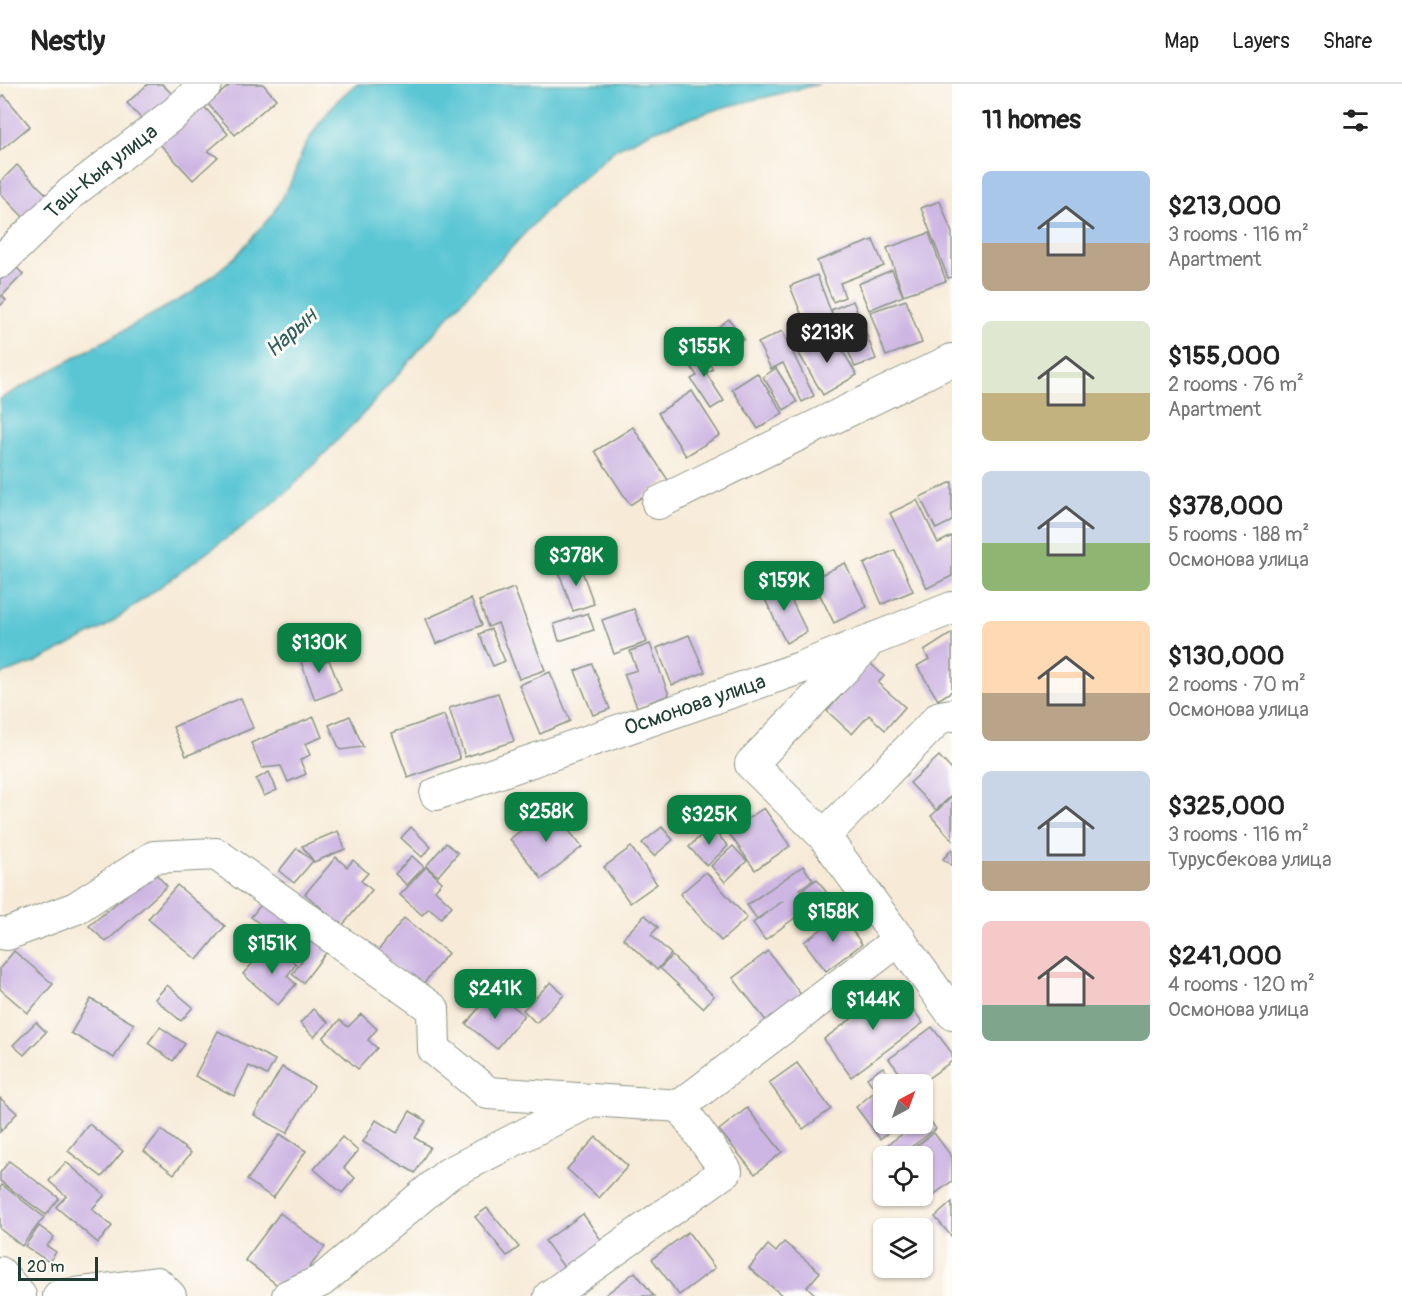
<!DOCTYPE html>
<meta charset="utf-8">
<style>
body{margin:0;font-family:Pangolin,sans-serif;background:#f2f2f2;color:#222;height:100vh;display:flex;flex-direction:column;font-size:22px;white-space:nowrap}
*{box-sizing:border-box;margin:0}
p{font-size:20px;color:#767676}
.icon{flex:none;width:33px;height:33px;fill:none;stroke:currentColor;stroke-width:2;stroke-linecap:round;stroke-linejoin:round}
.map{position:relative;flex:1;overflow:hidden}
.panel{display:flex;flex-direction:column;background:#fff;width:450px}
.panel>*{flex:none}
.needle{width:39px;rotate:41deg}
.buttons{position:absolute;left:873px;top:990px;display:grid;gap:12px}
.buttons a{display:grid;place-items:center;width:60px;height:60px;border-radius:9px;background:#fff;box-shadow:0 2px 4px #0004;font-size:30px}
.scale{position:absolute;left:18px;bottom:15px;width:80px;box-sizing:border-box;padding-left:6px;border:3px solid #1f3d34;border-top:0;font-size:16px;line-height:21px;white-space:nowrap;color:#1f3d34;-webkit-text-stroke:4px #fdfcf7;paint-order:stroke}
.price{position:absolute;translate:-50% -51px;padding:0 14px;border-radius:12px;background:#0b8043;color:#fff;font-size:20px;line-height:39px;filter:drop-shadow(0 2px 3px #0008)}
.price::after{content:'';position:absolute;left:50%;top:36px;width:18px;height:14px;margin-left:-9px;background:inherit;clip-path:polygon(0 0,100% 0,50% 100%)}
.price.active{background:#222;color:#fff}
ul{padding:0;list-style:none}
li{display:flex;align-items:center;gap:18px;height:150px;padding:0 30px}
li span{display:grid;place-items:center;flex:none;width:168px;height:120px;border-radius:9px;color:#555}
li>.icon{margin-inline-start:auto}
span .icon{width:72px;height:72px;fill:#fffc;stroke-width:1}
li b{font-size:26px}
h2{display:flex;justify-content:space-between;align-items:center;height:72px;padding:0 30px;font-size:26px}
header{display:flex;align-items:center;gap:36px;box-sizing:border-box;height:84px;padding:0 30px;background:#fff;border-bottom:2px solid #e0e0e0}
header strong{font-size:28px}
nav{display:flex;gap:33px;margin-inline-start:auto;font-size:21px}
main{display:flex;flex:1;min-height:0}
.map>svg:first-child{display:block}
.water{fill:#5ac6d4;stroke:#3c8284;stroke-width:1.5}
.building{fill:#cdb6e3}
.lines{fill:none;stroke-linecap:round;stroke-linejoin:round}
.street-casing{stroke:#8b9486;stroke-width:34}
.street{stroke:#fff;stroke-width:32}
.labels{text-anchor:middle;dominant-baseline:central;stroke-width:6;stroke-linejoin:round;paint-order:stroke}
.street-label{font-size:21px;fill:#1f3d34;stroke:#fdfcf7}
.water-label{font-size:22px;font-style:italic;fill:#2e5f5c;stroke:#fdfcf7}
</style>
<header>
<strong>Nestly</strong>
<nav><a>Map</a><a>Layers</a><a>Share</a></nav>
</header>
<main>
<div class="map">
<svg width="952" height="1212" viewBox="0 0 952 1212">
<rect width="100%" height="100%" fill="#fdfcf7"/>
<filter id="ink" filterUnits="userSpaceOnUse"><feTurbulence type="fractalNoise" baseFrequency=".0167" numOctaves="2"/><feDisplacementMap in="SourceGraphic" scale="12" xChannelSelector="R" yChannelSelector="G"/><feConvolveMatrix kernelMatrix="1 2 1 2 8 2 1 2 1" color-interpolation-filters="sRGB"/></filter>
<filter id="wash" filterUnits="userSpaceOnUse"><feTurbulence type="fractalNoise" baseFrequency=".008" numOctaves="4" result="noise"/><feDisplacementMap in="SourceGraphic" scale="24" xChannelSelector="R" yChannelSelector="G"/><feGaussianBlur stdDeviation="1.35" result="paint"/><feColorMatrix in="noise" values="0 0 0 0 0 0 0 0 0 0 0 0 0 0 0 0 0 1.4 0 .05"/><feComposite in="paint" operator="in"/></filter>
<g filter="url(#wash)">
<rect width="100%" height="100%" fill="#f7ebd8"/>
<polygon class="water" points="356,0 819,0 721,24 653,47 616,65 555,117 469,209 365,328 290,405 264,427 105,543 34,579 0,591 0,315 193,208 236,172 272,131 290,100 304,64 319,39 339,15"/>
<g id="blocks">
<g class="building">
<polygon points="148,0 162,0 176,14 147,41 127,19"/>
<polygon points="231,0 263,0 276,15 235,51 208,20"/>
<polygon points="4,11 30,42 0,67 0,14"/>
<polygon points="202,20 228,50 208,67 218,73 193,96 159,59"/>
<polygon points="17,81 47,111 24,134 0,109 0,98"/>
<polygon points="940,117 952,149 952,193 948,194 921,124"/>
<polygon points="929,149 946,197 903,211 887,164"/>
<polygon points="873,156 884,182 840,199 845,213 833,218 817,177"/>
<polygon points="12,179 23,190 2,212 6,216 0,222 0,192"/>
<polygon points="892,186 903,212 869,226 858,200"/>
<polygon points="817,191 833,233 807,244 790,202"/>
<polygon points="906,216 922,259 886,272 870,228"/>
<polygon points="853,217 860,234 839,244 831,226"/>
<polygon points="729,235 744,255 716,275 702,255"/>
<polygon points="862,239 876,275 855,283 840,248"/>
<polygon points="782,247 814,312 802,318 783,279 771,285 758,259"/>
<polygon points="832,249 857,291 823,311 798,268"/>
<polygon points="699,264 713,285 706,289 724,317 711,325 691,295 697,292 685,273"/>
<polygon points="776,284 797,318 784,326 763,293"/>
<polygon points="757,289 783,329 758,345 732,305"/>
<polygon points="692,307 720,351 686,372 658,329"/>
<polygon points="633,343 668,396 630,421 595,367"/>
<polygon points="952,398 952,437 936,445 920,413"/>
<polygon points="917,416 938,459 952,452 952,492 927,504 890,429"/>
<polygon points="895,466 913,507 882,520 864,480"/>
<polygon points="579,479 594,520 573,527 558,486"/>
<polygon points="845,479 867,523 834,539 812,495"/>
<polygon points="782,497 807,548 786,559 761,507"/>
<polygon points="514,504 545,586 519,595 498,539 488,543 479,517"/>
<polygon points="471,515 482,541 436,560 426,535"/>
<polygon points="634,525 647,558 614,570 602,536"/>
<polygon points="588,529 594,546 559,557 554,540"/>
<polygon points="491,545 505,577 493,582 479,550"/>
<polygon points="952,549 952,607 938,616 917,582 929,575 924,567"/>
<polygon points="689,551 705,588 672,601 657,564"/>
<polygon points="650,560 669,611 637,623 624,590 637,586 630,567"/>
<polygon points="313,562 319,579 329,576 341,606 315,616 297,567"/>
<polygon points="870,579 884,592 878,599 905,623 885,646 869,631 852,650 827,627"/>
<polygon points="592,580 610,625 593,631 575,587"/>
<polygon points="550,588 570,637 540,650 519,601"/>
<polygon points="498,609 514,657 465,673 449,624"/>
<polygon points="241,614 253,644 186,672 173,643"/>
<polygon points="444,631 460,675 408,694 392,649"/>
<polygon points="350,632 363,663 340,666 329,641"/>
<polygon points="314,633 322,653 305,660 310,671 300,676 306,690 288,698 281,682 262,684 251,659"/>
<polygon points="939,672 952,686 952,711 936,726 910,699"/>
<polygon points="269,688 277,706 264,712 256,695"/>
<polygon points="952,713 952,756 931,732"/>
<polygon points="550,723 582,763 542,795 510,755"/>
<polygon points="764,724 790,762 755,786 728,748"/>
<polygon points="710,742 728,762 707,782 689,763"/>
<polygon points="411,743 431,763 422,773 401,754"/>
<polygon points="662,743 673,756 654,772 642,759"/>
<polygon points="338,747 345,765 314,778 302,762"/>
<polygon points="446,759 458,769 438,792 426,782"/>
<polygon points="733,762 747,777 725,798 711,782"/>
<polygon points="631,763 657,800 630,819 604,783"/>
<polygon points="297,764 313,777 294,799 279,787"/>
<polygon points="952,765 952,782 943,775"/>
<polygon points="412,772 424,783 407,801 395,790"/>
<polygon points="336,773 347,783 353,776 368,789 361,797 372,806 342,842 305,810"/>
<polygon points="803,782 813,796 800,805 812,821 765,856 753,839 783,817 757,835 747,821"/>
<polygon points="426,783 442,798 435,806 452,822 441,834 429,824 422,831 400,811"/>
<polygon points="154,788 167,802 106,858 89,842"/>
<polygon points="706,788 747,834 721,857 680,810"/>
<polygon points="817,795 839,826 823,837 802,806"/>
<polygon points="177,801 225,842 197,876 148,835"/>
<polygon points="264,817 329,865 303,899 292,890 304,874 251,833"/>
<polygon points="645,831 658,843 651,851 671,870 657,886 623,854"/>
<polygon points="841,831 862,860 826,887 804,858"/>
<polygon points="404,834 448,869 421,903 377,868"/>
<polygon points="277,863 296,880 287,892 296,900 278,921 243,890 261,870 266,875"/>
<polygon points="14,867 53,900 28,929 0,905 0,884"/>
<polygon points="768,867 802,912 767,938 733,894"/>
<polygon points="672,872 714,912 703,924 660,884"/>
<polygon points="551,898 564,911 536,939 523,926"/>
<polygon points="167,901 193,923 181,937 155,915"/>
<polygon points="896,902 923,939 851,993 824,955"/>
<polygon points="493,906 524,931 497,965 466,940"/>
<polygon points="91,915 134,940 114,974 71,949"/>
<polygon points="313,925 328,938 314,953 300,939"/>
<polygon points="361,930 377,945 368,956 377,964 358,985 323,954 340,936 348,943"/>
<polygon points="36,938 46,948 24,971 13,961"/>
<polygon points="160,943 185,960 173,977 148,959"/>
<polygon points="932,943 952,969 952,977 920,1000 908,1000 889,975"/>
<polygon points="218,947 275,976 267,991 249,982 234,1012 195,992"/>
<polygon points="797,979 831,1025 803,1045 769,999"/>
<polygon points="282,983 314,1002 287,1049 254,1031"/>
<polygon points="883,983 895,1000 884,1000 884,1018 867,994"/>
<polygon points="873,1009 884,1023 884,1040 896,1040 897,1042 880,1055 856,1023"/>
<polygon points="0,1014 17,1029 0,1048"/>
<polygon points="747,1024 782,1068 755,1090 719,1046"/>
<polygon points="410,1027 426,1037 415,1054 430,1063 415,1089 363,1058 376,1036 397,1049"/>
<polygon points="927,1032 936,1045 898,1072 891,1072 884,1063 917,1040 922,1040 922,1036"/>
<polygon points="89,1040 123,1067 102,1093 68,1067"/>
<polygon points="161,1046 191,1069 174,1090 144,1067"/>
<polygon points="934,1049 952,1073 952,1097 928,1115 922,1108 922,1072 903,1072"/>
<polygon points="280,1050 306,1067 273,1114 247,1096"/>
<polygon points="342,1053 358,1067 344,1084 355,1094 342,1109 314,1085"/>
<polygon points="596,1053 628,1082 599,1114 567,1085"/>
<polygon points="9,1077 59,1114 46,1131 0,1097 0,1089"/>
<polygon points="66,1078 105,1111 92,1125 112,1142 98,1159 56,1123 66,1112 49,1097"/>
<polygon points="2,1101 44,1133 22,1162 0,1145 0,1104"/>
<polygon points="952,1118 952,1153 935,1133"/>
<polygon points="487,1124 519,1163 507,1172 475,1133"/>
<polygon points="280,1129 325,1163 289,1210 245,1176"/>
<polygon points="583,1130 606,1163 568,1189 545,1157"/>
<polygon points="39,1142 54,1153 47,1162 56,1168 49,1178 25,1162"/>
<polygon points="688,1148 715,1184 679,1211 652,1175"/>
<polygon points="784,1158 820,1188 807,1203 817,1212 783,1212 749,1184 768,1161 776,1168"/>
<polygon points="635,1188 654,1212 604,1212"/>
</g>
</g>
</g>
<g filter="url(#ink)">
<use href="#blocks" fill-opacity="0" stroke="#8b9486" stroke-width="1.5"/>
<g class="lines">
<defs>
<g id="street">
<path id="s1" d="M0,178L71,109L176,28L206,0"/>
<polyline points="658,419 952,276"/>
<polyline points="864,564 751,680 824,752 952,929"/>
<path id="s2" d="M436,710L800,584L952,524"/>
<polyline points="824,752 940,633 952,631"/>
<polyline points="0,849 7,850 76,824 154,773 216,770 433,925 434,965 488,1009 680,1022 900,855"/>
<polyline points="0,1189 20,1212"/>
<polyline points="59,1212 157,1199 170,1212"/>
<polyline points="288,1212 321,1197 448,1090 590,1017"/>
<polyline points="550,1212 726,1087 680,1022"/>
</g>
</defs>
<use href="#street" class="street-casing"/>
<use href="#street" class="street"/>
</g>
</g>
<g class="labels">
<g class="street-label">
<text stroke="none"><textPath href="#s1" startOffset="136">Таш-Кыя улица</textPath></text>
<text stroke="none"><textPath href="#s2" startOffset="274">Осмонова улица</textPath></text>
</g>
<g class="water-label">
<text transform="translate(291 249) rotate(-42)">Нарын</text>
</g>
</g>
</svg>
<div class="buttons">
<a><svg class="needle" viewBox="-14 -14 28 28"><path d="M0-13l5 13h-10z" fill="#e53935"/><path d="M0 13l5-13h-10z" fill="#767676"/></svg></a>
<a><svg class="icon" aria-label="locate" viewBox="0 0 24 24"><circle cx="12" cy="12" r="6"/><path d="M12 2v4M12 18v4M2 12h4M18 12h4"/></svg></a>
<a><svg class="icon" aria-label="layers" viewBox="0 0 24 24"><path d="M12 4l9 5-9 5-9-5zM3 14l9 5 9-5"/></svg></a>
</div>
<div class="scale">20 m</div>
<b class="price active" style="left:827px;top:280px">$213K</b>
<b class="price" style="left:704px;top:294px">$155K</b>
<b class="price" style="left:576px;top:503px">$378K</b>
<b class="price" style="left:784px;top:528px">$159K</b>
<b class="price" style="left:319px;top:590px">$130K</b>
<b class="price" style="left:546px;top:759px">$258K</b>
<b class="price" style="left:709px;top:762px">$325K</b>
<b class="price" style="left:833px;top:859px">$158K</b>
<b class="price" style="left:272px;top:891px">$151K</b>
<b class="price" style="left:495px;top:936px">$241K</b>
<b class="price" style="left:873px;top:947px">$144K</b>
</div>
<section class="panel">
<h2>11 homes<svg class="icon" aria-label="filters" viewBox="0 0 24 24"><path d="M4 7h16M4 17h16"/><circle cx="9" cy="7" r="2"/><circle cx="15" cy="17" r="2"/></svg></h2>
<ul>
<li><span style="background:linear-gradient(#a9c7e8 60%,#b9a48a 0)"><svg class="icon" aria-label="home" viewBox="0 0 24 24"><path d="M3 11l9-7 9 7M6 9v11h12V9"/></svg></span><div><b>$213,000</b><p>3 rooms · 116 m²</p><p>Apartment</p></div></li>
<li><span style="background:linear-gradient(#dfe7d0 60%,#c2b280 0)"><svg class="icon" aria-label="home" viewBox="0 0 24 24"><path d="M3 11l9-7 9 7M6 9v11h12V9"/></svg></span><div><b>$155,000</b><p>2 rooms · 76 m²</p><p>Apartment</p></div></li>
<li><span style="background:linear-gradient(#c9d6e8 60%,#8fb573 0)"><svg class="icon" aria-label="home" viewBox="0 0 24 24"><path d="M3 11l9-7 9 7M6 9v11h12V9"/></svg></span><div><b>$378,000</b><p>5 rooms · 188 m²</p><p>Осмонова улица</p></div></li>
<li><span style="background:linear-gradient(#ffd9b3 60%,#b9a48a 0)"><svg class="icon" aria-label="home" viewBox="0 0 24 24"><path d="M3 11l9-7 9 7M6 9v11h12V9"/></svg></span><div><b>$130,000</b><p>2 rooms · 70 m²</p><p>Осмонова улица</p></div></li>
<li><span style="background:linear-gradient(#c9d6e8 75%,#b9a48a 0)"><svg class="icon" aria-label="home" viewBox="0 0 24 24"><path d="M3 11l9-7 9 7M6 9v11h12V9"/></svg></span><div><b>$325,000</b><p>3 rooms · 116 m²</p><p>Турусбекова улица</p></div></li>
<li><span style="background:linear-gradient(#f6c9c9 70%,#7fa58c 0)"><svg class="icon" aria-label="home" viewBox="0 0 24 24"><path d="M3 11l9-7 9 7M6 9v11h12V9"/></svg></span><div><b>$241,000</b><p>4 rooms · 120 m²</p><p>Осмонова улица</p></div></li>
</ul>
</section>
</main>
